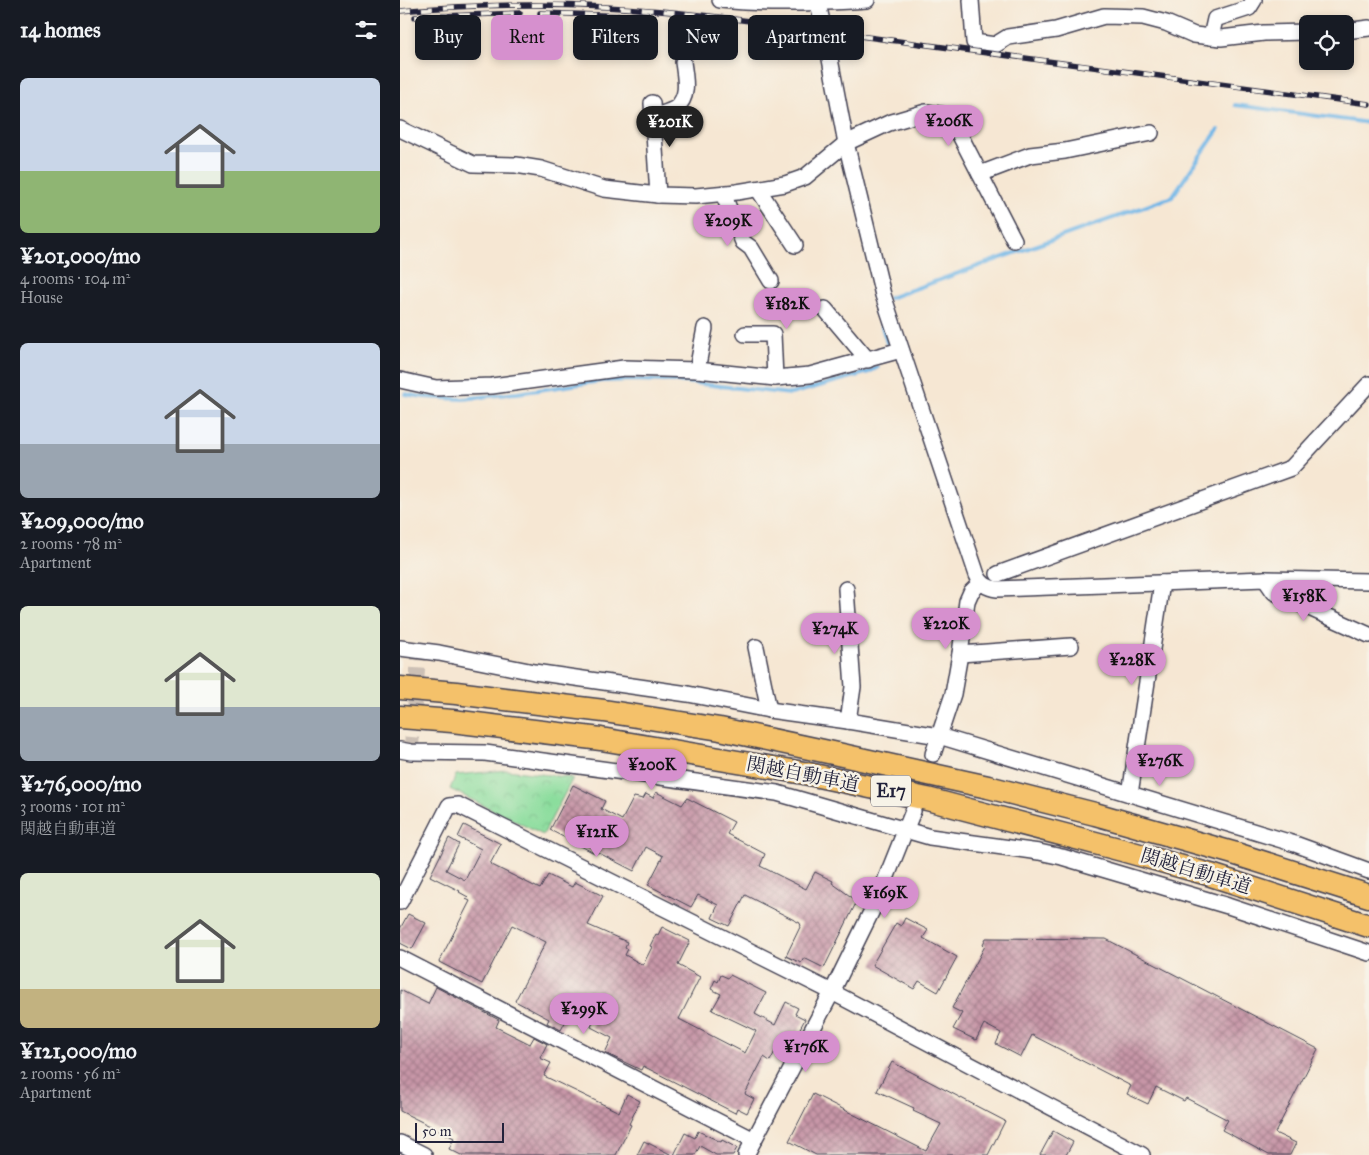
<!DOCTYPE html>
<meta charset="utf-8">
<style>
body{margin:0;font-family:"IM FELL Great Primer","Noto Serif JP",serif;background:#242831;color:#f1f3f6;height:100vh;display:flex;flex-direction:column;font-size:19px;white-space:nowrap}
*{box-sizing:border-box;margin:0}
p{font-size:16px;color:#9ea1a6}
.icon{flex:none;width:28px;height:28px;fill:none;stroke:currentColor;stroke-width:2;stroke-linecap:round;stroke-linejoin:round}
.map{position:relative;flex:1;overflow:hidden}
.drawer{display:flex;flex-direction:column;background:#171b24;width:400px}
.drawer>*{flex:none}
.top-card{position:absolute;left:15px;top:15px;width:475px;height:45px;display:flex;gap:10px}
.fabs{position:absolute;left:899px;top:15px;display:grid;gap:10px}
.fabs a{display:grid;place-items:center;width:55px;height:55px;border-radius:8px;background:#171b24;box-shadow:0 2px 8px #0003;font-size:25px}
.scale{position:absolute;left:15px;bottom:12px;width:89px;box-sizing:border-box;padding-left:5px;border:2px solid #22223b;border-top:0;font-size:14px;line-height:18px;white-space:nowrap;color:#22223b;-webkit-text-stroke:4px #f7f3e8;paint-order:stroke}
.price{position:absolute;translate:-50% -42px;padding:0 11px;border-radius:18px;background:#d690ce;color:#111;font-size:16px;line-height:32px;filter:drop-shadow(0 1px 2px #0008)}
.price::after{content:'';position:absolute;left:50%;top:30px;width:15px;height:11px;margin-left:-8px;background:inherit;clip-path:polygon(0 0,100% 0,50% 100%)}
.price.on{background:#222;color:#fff}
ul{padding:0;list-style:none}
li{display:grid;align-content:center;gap:10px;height:265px;padding:0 20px}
li span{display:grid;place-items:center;height:155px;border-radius:8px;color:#555}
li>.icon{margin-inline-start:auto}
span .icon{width:90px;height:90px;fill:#fffc;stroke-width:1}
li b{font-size:21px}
h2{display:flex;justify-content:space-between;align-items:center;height:60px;padding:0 20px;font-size:21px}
.pill{padding:0 18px;border-radius:8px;background:#171b24;box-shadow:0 2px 8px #0003;font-size:18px;line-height:45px}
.pill.on{background:#d690ce;color:#111}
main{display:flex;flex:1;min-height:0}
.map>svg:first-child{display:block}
.park{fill:url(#park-crowns);stroke:#56806c}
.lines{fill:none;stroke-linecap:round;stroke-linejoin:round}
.stream{stroke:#70b6e7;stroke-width:4}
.building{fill:url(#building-cross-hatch)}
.minor-tunnel{stroke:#ccc0b5;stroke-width:15;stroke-dasharray:15 8;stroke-linecap:butt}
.minor-casing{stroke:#424052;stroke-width:18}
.highway-casing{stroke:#424052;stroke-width:25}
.minor{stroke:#fff;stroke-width:15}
.highway{stroke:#f4c16b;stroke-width:22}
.rail-casing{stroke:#22223b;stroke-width:5.5}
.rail{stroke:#f7f3e8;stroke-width:4;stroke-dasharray:11;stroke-linecap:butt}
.labels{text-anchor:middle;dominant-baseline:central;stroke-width:5;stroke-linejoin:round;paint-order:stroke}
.shield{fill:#f7f3e8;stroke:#62616f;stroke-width:1}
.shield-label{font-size:18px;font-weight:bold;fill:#22223b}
.street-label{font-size:19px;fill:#22223b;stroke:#f7f3e8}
</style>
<main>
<section class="drawer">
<h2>14 homes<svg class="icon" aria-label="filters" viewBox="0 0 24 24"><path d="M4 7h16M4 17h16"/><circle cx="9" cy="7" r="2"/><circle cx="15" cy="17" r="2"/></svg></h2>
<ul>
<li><span style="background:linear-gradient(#c9d6e8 60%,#8fb573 0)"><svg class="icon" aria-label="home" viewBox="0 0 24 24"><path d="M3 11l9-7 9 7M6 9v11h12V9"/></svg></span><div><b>¥201,000/mo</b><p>4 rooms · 104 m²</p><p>House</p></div></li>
<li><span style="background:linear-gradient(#c9d6e8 65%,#9aa5b1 0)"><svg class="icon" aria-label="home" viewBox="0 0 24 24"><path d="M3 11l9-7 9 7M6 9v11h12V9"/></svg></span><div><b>¥209,000/mo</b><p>2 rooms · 78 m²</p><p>Apartment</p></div></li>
<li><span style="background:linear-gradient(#dfe7d0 65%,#9aa5b1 0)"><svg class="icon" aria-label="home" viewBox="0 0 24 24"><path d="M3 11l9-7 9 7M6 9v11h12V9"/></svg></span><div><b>¥276,000/mo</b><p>3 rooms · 101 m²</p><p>関越自動車道</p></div></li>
<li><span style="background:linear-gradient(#dfe7d0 75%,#c2b280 0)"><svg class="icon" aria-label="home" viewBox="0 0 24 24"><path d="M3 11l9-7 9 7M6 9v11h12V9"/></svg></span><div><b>¥121,000/mo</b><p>2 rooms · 56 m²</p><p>Apartment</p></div></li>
</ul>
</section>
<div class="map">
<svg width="969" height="1155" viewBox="0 0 969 1155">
<defs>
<pattern id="park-crowns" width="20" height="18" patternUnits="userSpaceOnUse" patternTransform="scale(1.25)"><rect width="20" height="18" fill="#8bdd9d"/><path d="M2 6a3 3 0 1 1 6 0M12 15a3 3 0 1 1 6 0" fill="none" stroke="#78bd88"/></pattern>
<pattern id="building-cross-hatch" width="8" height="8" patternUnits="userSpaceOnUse" patternTransform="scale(1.25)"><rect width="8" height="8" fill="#c796a7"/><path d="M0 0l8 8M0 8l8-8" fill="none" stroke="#a17a89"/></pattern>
</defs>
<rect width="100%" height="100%" fill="#f7f3e8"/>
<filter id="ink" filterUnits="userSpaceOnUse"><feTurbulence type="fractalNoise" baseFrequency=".02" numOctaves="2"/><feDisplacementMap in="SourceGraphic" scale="10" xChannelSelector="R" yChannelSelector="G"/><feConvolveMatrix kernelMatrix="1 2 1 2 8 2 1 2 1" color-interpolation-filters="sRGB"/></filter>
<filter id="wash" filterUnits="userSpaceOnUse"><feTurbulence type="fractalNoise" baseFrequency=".0096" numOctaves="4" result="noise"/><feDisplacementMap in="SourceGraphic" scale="20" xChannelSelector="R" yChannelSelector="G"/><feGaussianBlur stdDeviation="1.12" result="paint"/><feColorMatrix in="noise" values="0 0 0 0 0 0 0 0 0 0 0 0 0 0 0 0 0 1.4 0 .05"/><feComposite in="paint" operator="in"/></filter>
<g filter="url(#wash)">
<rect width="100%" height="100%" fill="#f6e7d3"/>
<polygon class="park" points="107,770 173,778 143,835 50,789 56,775"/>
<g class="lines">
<g class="stream">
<polyline points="835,105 969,123"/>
<polyline points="489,298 772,197 818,130"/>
<polyline points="482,300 475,303 487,343"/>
<polyline points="5,394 24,397 62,399 117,393 201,381 232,380 275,381 391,394 469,372 478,367"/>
</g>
</g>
<g id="blocks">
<g class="building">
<polygon points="173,785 205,801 201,809 222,820 234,797 243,799 246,794 253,798 256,792 282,805 287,798 334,822 327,834 365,854 360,866 406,889 415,872 433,881 432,883 457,901 424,968 404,958 401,963 386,956 401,925 400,924 400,923 345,895 329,926 312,918 318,905 298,895 291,907 248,885 263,856 246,847 234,871 197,852 196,854 150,830"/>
<polygon points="64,825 101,844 90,864 140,889 148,875 172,887 175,882 203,896 188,925 227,942 225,947 228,949 225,955 243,965 252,947 250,946 256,934 258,935 262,927 290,941 278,965 300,977 279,1019 345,1053 356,1031 312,1010 321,994 311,989 315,980 318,982 321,975 328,978 330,975 366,993 355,1014 375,1025 386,1002 398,1008 395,1014 405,1019 388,1051 378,1046 370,1061 364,1057 345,1094 354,1099 347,1113 337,1108 335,1113 243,1066 241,1070 205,1053 212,1038 191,1027 193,1022 171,1011 161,1030 147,1023 149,1019 115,1001 146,942 112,925 82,984 39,962 70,901 66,899 68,897 59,892 60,891 30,876 49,838 59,844 46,870 65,880 81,849 58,837"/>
<polygon points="8,914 26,923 12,949 0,943 0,929"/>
<polygon points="505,918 528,930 523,938 557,957 538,992 519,981 514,989 472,965 496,923 501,926"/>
<polygon points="586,938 706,939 918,1049 875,1133 896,1143 890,1155 869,1155 822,1130 828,1120 786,1098 784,1101 756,1087 748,1104 727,1094 731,1086 632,1035 621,1057 596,1044 601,1033 584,1024 576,1040 553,1029 562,1013 552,1008 585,946 583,944"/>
<polygon points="36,987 99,1020 96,1027 130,1044 134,1037 147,1044 140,1058 151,1063 144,1076 219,1112 227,1094 240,1101 229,1124 231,1125 216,1155 61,1155 49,1149 54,1138 0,1111 0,990 28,1004"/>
<polygon points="492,1062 605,1121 588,1155 416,1155 389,1141 413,1094 526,1151 541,1124 513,1111 514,1108 477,1091"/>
<polygon points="298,1131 321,1142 322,1140 337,1148 333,1155 316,1155 300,1146 295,1155 274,1155 285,1133 295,1138"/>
<polygon points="653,1131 673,1142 666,1155 640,1155"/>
<polygon points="244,1141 272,1155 237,1155"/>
</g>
</g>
</g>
<g filter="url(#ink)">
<use href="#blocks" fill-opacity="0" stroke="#424052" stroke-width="1"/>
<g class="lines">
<polyline class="minor-tunnel" points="11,752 19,651"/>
<defs>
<g id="minor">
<path d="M320,0C369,5 418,3 467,0"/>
<path d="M417,0L426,38L446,143L483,295L577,575C581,584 587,588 597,589L865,579L969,581"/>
<polyline points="571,0 574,42 595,45 608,37 656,30 704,16 743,17 766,23 794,35 821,38 864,33 908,32"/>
<polyline points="945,31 969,28"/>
<polyline points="811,37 815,19 849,8 854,0"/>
<polyline points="252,103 258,195"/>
<path d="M253,117C260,114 270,112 276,108C290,96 285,78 283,62"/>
<polyline points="0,129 73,164 116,165 141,169 204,189 258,195 296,196 337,192 385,184 405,177 446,143 489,123 526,112 550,116 614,240"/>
<polyline points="580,174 630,155 665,151 751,133"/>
<polyline points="358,189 395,245"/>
<polyline points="323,194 343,242 351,248 371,281"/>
<polyline points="425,309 468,360"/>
<polyline points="345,334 373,334 375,378"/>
<polyline points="297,370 305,328"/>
<polyline points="0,380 36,388 92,386 224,368 297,370 375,378 410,375 501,350"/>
<polyline points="598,574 891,468 969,384"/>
<polyline points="865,579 874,592 969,635"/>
<polyline points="446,589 453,687 448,721"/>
<polyline points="356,647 369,710"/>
<polyline points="0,648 39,653 134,672 288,694 369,710 448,721 539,736 895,844 969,871"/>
<polyline points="560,654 671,646"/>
<polyline points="0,750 11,752 85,753 377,793 530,837 639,852 662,857 828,906 969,953"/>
<polyline points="533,754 553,694 560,654 567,601 571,592 581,582"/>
<polyline points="730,794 762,583"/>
<polyline points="0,902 49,806 58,805 432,992 742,1155"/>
<polyline points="0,958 354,1140"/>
<polyline points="0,1143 24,1155"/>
<polyline points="346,1155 432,992 479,896 513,811"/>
</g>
<g id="highway">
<polyline points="0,688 56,693 204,711 320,729 433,753 588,787 695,814 833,853 969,896"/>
<polyline points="0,717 52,721 201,739 404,773 527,799 722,850 811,875 969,926"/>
</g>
</defs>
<use href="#minor" class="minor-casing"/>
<use href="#highway" class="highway-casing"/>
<use href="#minor" class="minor"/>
<use href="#highway" class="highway"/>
<defs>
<g id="rail">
<path d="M0,11C68,5 137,3 206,7C303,12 401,29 498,41C655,62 812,83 969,104"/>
<polyline points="140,13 230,16"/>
<polyline points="15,17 120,13"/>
</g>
</defs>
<use href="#rail" class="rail-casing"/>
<use href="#rail" class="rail"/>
</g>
</g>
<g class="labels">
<rect class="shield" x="471" y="775.5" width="40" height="31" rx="4"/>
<g class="shield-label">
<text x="491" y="791">E17</text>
</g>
<g class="street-label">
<text transform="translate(403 774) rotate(11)">関越自動車道</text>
<text transform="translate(796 871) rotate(17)">関越自動車道</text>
</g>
</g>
</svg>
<div class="fabs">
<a><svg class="icon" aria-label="locate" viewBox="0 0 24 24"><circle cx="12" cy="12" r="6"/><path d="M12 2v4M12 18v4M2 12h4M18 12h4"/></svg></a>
</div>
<div class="scale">50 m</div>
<b class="price" style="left:549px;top:147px">¥206K</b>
<b class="price on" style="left:270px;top:148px">¥201K</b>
<b class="price" style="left:328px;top:247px">¥209K</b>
<b class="price" style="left:387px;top:330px">¥182K</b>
<b class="price" style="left:904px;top:622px">¥158K</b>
<b class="price" style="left:546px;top:650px">¥220K</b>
<b class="price" style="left:435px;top:655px">¥274K</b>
<b class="price" style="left:732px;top:686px">¥228K</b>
<b class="price" style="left:760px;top:787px">¥276K</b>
<b class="price" style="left:252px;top:791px">¥200K</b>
<b class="price" style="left:197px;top:858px">¥121K</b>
<b class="price" style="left:485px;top:919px">¥169K</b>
<b class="price" style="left:184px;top:1035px">¥299K</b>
<b class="price" style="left:406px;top:1073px">¥176K</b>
<div class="top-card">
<a class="pill">Buy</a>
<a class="pill on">Rent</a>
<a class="pill">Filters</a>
<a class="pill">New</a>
<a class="pill">Apartment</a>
</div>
</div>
</main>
